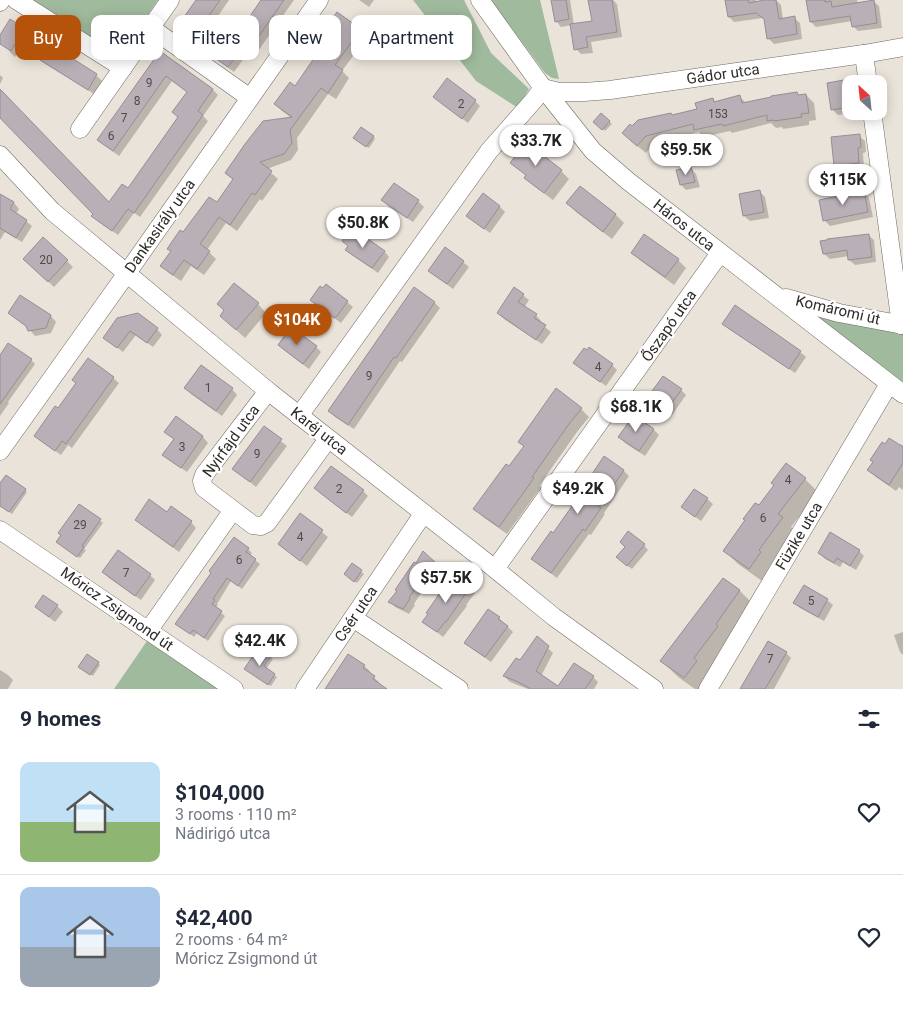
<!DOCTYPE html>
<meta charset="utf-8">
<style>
body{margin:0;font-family:Roboto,sans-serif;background:#f6f6f7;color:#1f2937;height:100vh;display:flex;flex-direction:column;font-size:19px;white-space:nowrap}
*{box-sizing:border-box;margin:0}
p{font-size:16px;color:#747a83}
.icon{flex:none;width:28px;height:28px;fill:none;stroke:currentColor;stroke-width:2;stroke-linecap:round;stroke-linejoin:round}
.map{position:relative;height:689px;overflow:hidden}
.details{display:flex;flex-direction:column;background:#fff;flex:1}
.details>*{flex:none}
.top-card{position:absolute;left:15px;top:15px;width:500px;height:45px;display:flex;gap:10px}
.needle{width:32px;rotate:333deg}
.fabs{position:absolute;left:842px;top:75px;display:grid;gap:10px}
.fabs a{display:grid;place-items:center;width:45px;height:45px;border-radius:10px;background:#fff;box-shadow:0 2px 12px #0003;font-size:25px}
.price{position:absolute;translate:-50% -42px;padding:0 11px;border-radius:18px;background:#fff;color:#222;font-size:16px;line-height:32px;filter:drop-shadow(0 1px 2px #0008)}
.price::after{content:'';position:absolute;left:50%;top:30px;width:15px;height:11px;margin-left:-8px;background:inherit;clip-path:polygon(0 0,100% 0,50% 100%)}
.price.active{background:#b45309;color:#fff}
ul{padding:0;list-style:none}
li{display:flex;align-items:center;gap:15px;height:125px;padding:0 20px}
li+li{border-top:1px solid #e0e1e3}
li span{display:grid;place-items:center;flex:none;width:140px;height:100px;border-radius:10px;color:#555}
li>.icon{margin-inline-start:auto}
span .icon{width:60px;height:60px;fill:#fffc;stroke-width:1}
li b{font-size:21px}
h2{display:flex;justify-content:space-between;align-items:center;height:60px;padding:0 20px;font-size:21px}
.tag{padding:0 18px;border-radius:10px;background:#fff;box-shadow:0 2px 12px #0003;font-size:18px;line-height:45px}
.tag.active{background:#b45309;color:#fff}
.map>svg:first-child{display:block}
.green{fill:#9fba9d}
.shadow{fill:#0003}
.building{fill:#b9afb6;stroke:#978d94}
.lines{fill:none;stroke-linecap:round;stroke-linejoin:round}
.minor-casing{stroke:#706961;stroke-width:19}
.minor{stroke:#fff;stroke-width:18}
.labels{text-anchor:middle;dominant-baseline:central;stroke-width:4.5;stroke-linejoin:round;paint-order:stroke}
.number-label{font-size:12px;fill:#504b4b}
.street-label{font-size:15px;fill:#2d2a27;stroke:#fff}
</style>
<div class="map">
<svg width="903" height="689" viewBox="0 0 903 689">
<rect width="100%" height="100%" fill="#eae3d9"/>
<g class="green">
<polygon points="29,0 158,0 119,57"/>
<polygon points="413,0 464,0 491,53 529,89 518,108 476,81"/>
<polygon points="491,0 540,0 559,79 552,78 545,73"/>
<polygon points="823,316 903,330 903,385 819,321 819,317"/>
<polygon points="147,641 218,689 114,689"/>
</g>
<g class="shadow">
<polygon points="198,0 229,0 207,32 222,43 244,26 263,0 294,0 256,54 250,50 234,72 182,35"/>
<polygon points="359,0 374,0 369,7"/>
<polygon points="552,0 570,0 574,25 593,22 601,0 613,0 617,4 622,37 591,42 593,53 581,54 576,49 572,25 561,27 556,21"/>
<polygon points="726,0 756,0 756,3 776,0 781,5 783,19 794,18 800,23 802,39 774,44 768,38 765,19 763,18 734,22 729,17"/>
<polygon points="808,0 857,0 858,4 873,1 879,6 882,28 858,31 853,26 852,21 816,27 811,22"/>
<polygon points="338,14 360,30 367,37 342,71 349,78 336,99 328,94 297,138 298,150 291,160 267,169 278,179 262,201 260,199 237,231 226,223 207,250 216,259 204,275 191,266 181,281 169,273 162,266 172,252 169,249 217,204 234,180 226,173 293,119 282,111 275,104 296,88 326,42"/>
<polygon points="10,21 96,75 102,81 94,94 21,49 15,57 10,52 2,34"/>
<polygon points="160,53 213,90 218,95 203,116 208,121 140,217 134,213 118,235 99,222 93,216 95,214 0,116 0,90 110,204 129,190 179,118 188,92 172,81 119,156 104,145 99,140"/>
<polygon points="0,75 3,78 0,84"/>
<polygon points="850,81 853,84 851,84 851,111 859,112 838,115 833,110"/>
<polygon points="797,93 800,96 806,95 814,103 816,120 809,121 809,125 783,129 782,127 776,128 771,123 732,133 730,131 703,137 699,132 653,144 646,153 631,141 632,128 698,110 713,99 716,103 740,97 746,103"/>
<polygon points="475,101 480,106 468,123 440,102"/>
<polygon points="601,114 612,124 605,131 595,122"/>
<polygon points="373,136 375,139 369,148 357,140"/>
<polygon points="859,136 865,141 866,152 863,153 864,168 841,171 835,166"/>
<polygon points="512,163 561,171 569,179 553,200 534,186 526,178 527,176"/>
<polygon points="691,168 696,174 700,187 686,190 681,185"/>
<polygon points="394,184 418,201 424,207 413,222 388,206 383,200"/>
<polygon points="580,188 616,215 624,223 612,239 576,212 568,203"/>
<polygon points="760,192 765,197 769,218 750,221 744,216"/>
<polygon points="863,192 869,198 873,217 830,226 825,221 821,201"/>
<polygon points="0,195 14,203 19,209 16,214 26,221 32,226 22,242 5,232 0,240"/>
<polygon points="483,195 500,207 505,212 490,233 473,221"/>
<polygon points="868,235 874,240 876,262 855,265 849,260 849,256 830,259 824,254"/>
<polygon points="44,239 73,267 54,287 25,259"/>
<polygon points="346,250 384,251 389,257 378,273 352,255"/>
<polygon points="633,253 678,260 686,268 674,285 641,261"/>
<polygon points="463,262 469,267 453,289 435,276"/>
<polygon points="515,289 529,300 524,308 536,315 541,321 540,323 551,332 542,344 504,319 498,313"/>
<polygon points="20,296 51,316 56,322 51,333 35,336 27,327 15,318 9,313"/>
<polygon points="312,300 347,302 353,307 341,323 317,306"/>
<polygon points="434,302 440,308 402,362 400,361 354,429 335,417 330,411"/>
<polygon points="258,304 266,313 245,338 221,316"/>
<polygon points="118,320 157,329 162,335 153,347 136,335 123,352 111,343"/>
<polygon points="723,324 800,352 806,357 795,373 729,329"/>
<polygon points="280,345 316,347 321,352 309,369 285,351"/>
<polygon points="0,357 31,360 35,364 8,402 9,403 0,416"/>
<polygon points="612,365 617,370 606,386 580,368"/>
<polygon points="113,378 119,383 72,448 68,445 61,455 41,441 35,436 58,410"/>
<polygon points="186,388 232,389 237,395 222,416 191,394"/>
<polygon points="681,390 686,395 672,415 654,403"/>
<polygon points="581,409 589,417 577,432 539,486 541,487 507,534 483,517 475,509 525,447 519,442"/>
<polygon points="634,417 654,430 659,435 645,456 625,443 620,437"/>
<polygon points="176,418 203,437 208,443 187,472 169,460 175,440 166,432"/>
<polygon points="264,428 287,446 256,487 234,469"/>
<polygon points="901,444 903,446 903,490 899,487 896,491 876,477 869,470"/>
<polygon points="605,458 624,471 629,476 604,513 605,514 591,535 589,534 557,578 538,564 532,559 554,535 593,478"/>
<polygon points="805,479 818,492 791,527 795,531 772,564 774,566 762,581 738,564 725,551 759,507"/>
<polygon points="0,485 25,490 27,492 12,514 0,505"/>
<polygon points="316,488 363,491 368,496 352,517 321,494"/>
<polygon points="707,499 713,504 701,521 688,512 683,507"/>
<polygon points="79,505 103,523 84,549 86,550 80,558 60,544"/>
<polygon points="167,514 191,522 196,528 179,552 142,525 136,519"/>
<polygon points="301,515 328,537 307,566 285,549"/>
<polygon points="644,545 648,550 632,569 622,562"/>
<polygon points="248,549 252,553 250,556 260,564 242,589 231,581 217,604 218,605 215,608 225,616 208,641 197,633 194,637 181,627"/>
<polygon points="859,551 864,556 856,570 843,562 840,567 825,559 819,553"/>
<polygon points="423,553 441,570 434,580 431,578 414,604 415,605 409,614 395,607 390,602 416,565"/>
<polygon points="353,565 364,574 357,583 348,577"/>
<polygon points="104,572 150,575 155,580 141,600 109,578"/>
<polygon points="723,579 740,591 756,607 705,689 695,689 678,677 662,661"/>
<polygon points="450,587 469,588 475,593 466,605 467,606 443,637 430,627 424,622"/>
<polygon points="44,597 57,606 63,612 55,622 42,612 36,607"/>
<polygon points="827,600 833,605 824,621 800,608 795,603"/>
<polygon points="499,618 513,632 491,662 471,648 465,643"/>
<polygon points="903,632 903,655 900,652 894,635"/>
<polygon points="537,638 553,653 541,676 559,688 593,677 598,682 594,689 528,689 510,682 504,676 520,662"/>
<polygon points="786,653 791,658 774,689 747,689"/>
<polygon points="348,655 364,666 370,671 369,673 379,682 378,684 385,689 326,689"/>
<polygon points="270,657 273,659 266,669 277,677 271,686 248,671"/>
<polygon points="98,663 100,665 93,676 82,669"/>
<polygon points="0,670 8,675 13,680 8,689 0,689"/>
</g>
<g class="building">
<polygon points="196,0 220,0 201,27 222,41 237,20 244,25 261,0 284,0 250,49 244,45 228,67 175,30"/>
<polygon points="551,0 566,0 569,19 555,22"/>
<polygon points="588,0 612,0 617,32 586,37 588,47 574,50 570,24 592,21"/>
<polygon points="725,0 748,0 749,3 764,0 776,0 779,19 795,16 797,34 767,39 764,19 756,13 728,17"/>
<polygon points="806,0 825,0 825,2 831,1 832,7 874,0 877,23 852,27 850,16 810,22"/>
<polygon points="337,12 361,29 335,65 343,70 328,93 321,88 290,130 292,143 284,154 260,162 272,171 255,195 252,193 230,225 219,217 200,244 210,251 197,269 184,260 173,275 160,266 171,251 167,249 180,230 183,232 209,197 217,202 233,179 225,173 245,144 263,121 292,117 274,104 290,82 295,86 325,42 323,40 331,30 326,26"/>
<polygon points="10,19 97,74 88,90 15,44 11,51 0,44 0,35"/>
<polygon points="160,51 213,89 198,111 203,115 134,213 128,209 112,231 91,216 93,214 0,118 0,89 109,202 122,184 128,188 178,117 172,112 187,92 166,76 113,151 97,140"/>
<polygon points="447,78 476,100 462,119 433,97"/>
<polygon points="850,79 851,107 831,110 827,83"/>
<polygon points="797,92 798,95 806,94 809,113 801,114 802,117 774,121 774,120 767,121 767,115 723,126 722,124 694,130 693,124 646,136 637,146 622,133 630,124 632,126 638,120 671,113 672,115 697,109 695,103 713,98 714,102 740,95 742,103 771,97 771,96"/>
<polygon points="601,113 610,121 602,130 593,122"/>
<polygon points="361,127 374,136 366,147 353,138"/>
<polygon points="860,134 861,147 858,148 859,163 834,166 831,137"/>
<polygon points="526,142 562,170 544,193 524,178 526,175 510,163"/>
<polygon points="691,167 695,182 680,185 676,170"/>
<polygon points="394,183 419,200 407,218 381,200"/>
<polygon points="580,186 616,214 603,232 566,203"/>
<polygon points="760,190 764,212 743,216 739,194"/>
<polygon points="864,191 868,212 823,221 819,200"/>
<polygon points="483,193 500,206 484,229 466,216"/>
<polygon points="0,194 14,202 10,209 27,220 16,238 0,228"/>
<polygon points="349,231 359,237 361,234 385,251 372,268 345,250 348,246 342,241"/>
<polygon points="644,234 679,259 665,277 631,253"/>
<polygon points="869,234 872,257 848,260 847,250 823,254 820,241 827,240 827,239"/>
<polygon points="43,237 68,260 48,282 23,259"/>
<polygon points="445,247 464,261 447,284 428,271"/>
<polygon points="234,283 259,303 236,330 220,316 224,310 217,304"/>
<polygon points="326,284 348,301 337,316 334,318 310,300 320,286 323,288"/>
<polygon points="414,287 435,302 396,358 394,357 348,425 328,411"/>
<polygon points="514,287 524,294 518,302 537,314 534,318 546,325 536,340 497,313"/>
<polygon points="20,295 51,315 46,328 28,331 26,326 8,313"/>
<polygon points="735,305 801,351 789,369 722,324"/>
<polygon points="138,313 158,328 147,343 130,331 117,348 103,338 117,318"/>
<polygon points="291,327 317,346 303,364 278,345"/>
<polygon points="8,343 32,359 0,404 0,355"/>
<polygon points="589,347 613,364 600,382 573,363 584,348 587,350"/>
<polygon points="88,358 114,377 66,444 62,441 55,451 34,436 55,406 58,408 76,383 72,380"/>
<polygon points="201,365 233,388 216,411 184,388"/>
<polygon points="663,376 682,389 666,411 647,398"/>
<polygon points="556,388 582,408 569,424 532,477 534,478 499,527 473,509 506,464 509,466 524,446 518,442"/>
<polygon points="634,415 654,429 639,451 618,437"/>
<polygon points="176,416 203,436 181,468 162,455 174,439 164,432"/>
<polygon points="264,426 282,439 250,482 232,469"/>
<polygon points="889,438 903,447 903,463 889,485 867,470 873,462 870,460 882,442 885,444"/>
<polygon points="604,456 624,470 599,507 601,508 585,531 583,529 551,573 531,559 551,531 553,533 592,478 590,477"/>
<polygon points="786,463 806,478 778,514 783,517 759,550 761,552 749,569 723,551 745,520 743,519 755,503 759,505 774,485 771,483"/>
<polygon points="331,466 364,490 346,513 314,488"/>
<polygon points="6,475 26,489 9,512 0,506 0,483"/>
<polygon points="694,489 708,498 695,517 681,507"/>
<polygon points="149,499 167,512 171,506 192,521 173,547 135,520"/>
<polygon points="79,504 101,519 82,546 84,547 77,557 56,542 61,535 58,533"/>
<polygon points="300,513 323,530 300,561 278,544"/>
<polygon points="628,531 645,544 627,566 616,557 625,547 620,542"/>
<polygon points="830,532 860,550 850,566 837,558 834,563 818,553"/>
<polygon points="234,537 249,548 246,552 256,559 238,586 227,578 213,599 215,600 212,604 222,611 204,638 193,630 190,634 175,624 211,573 209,571"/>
<polygon points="118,550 151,574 135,596 102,572"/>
<polygon points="423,551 436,563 428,575 425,573 409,598 410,599 403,609 388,602 397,591 395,590 414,562 416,563"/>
<polygon points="352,563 362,570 354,582 344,574"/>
<polygon points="456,577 470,587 447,621 446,621 437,632 422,622 428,614 426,613 447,583 450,585"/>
<polygon points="723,578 740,590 716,624 718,626 694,658 697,661 684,678 660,661"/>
<polygon points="804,585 828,599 818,617 793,603"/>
<polygon points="43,595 58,605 49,617 35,607"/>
<polygon points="488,609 500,617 498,619 508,626 485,657 464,643"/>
<polygon points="537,636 549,646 536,671 558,686 574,663 594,676 585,689 531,689 516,681 503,676 516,658 520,660"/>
<polygon points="768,641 787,652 765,689 740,689"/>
<polygon points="259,647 271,656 264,666 275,674 268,685 244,669"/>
<polygon points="87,654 99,662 90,675 78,667"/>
<polygon points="348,654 365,665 363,668 375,676 373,679 387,689 325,689"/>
</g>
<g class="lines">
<defs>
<g id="minor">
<polyline points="16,0 123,68"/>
<polyline points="480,0 543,88 593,151 628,181 903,394"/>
<polyline points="0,2 1,0"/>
<polyline points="151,28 250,98"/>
<polyline points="864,54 868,84"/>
<polyline points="543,88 559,92 584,92 610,90 864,54 903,47"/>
<polyline points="872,111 901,325"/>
<polyline points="80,129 170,0"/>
<polyline points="0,155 52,211 268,391 495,569 554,617 654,689"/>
<polyline points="786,298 839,313 903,325"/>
<polyline points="299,416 489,151 534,100 543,88"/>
<polyline points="0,451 127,273 319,0"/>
<polyline points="233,510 204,488 202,481 204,475 268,391"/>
<polyline points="0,530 234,689"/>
<polyline points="495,569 720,253"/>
<polyline points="353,618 459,689"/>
<polyline points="148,631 233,510 253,525 261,526 267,523 328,439"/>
<polyline points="305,689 423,514"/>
<polyline points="708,689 889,384"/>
</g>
</defs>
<use href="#minor" class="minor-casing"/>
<use href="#minor" class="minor"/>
</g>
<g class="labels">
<g class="number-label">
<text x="149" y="83">9</text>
<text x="137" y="101">8</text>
<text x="461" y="104">2</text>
<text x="718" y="114">153</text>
<text x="124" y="118">7</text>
<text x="111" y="136">6</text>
<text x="46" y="260">20</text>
<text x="598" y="367">4</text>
<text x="369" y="376">9</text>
<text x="208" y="388">1</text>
<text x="182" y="447">3</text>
<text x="257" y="454">9</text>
<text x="788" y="480">4</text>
<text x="339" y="489">2</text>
<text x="763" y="518">6</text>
<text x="80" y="525">29</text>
<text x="300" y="537">4</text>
<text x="239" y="560">6</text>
<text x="126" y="573">7</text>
<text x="811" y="601">5</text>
<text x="770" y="659">7</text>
</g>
<g class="street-label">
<text transform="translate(723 74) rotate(-8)">Gádor utca</text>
<text transform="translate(684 225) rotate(38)">Háros utca</text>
<text transform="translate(160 226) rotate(-55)">Dankasirály utca</text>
<text transform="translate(838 310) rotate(13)">Komáromi út</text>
<text transform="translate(669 326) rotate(-55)">Őszapó utca</text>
<text transform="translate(319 431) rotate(38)">Karéj utca</text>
<text transform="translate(231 441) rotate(-54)">Nyírfajd utca</text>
<text transform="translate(799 536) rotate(-59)">Füzike utca</text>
<text transform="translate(117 609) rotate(35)">Móricz Zsigmond út</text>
<text transform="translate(356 614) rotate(-56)">Csér utca</text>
</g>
</g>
</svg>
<div class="fabs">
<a><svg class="needle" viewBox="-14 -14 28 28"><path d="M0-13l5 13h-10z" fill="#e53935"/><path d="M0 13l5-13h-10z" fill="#747a83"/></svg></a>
</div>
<b class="price" style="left:536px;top:167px">$33.7K</b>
<b class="price" style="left:686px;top:176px">$59.5K</b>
<b class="price" style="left:843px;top:206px">$115K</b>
<b class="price" style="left:363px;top:249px">$50.8K</b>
<b class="price active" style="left:297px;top:346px">$104K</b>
<b class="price" style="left:636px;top:433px">$68.1K</b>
<b class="price" style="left:578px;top:515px">$49.2K</b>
<b class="price" style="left:446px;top:604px">$57.5K</b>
<b class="price" style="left:260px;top:667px">$42.4K</b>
<div class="top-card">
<a class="tag active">Buy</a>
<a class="tag">Rent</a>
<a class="tag">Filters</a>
<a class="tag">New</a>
<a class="tag">Apartment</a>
</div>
</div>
<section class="details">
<h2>9 homes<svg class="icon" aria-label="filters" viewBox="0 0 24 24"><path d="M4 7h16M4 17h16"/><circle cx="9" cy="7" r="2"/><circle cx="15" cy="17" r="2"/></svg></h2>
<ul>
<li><span style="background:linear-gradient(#bfe0f5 60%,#8fb573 0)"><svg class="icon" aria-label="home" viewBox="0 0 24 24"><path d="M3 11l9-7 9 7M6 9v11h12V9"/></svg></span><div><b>$104,000</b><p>3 rooms · 110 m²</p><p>Nádirigó utca</p></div><svg class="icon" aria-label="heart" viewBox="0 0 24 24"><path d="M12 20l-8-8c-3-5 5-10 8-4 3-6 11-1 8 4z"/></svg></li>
<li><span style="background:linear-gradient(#a9c7e8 60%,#9aa5b1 0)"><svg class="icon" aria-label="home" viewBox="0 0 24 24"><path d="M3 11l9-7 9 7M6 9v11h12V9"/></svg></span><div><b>$42,400</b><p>2 rooms · 64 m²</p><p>Móricz Zsigmond út</p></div><svg class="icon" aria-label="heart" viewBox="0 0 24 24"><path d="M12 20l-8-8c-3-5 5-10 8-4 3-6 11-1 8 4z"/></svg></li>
</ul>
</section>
